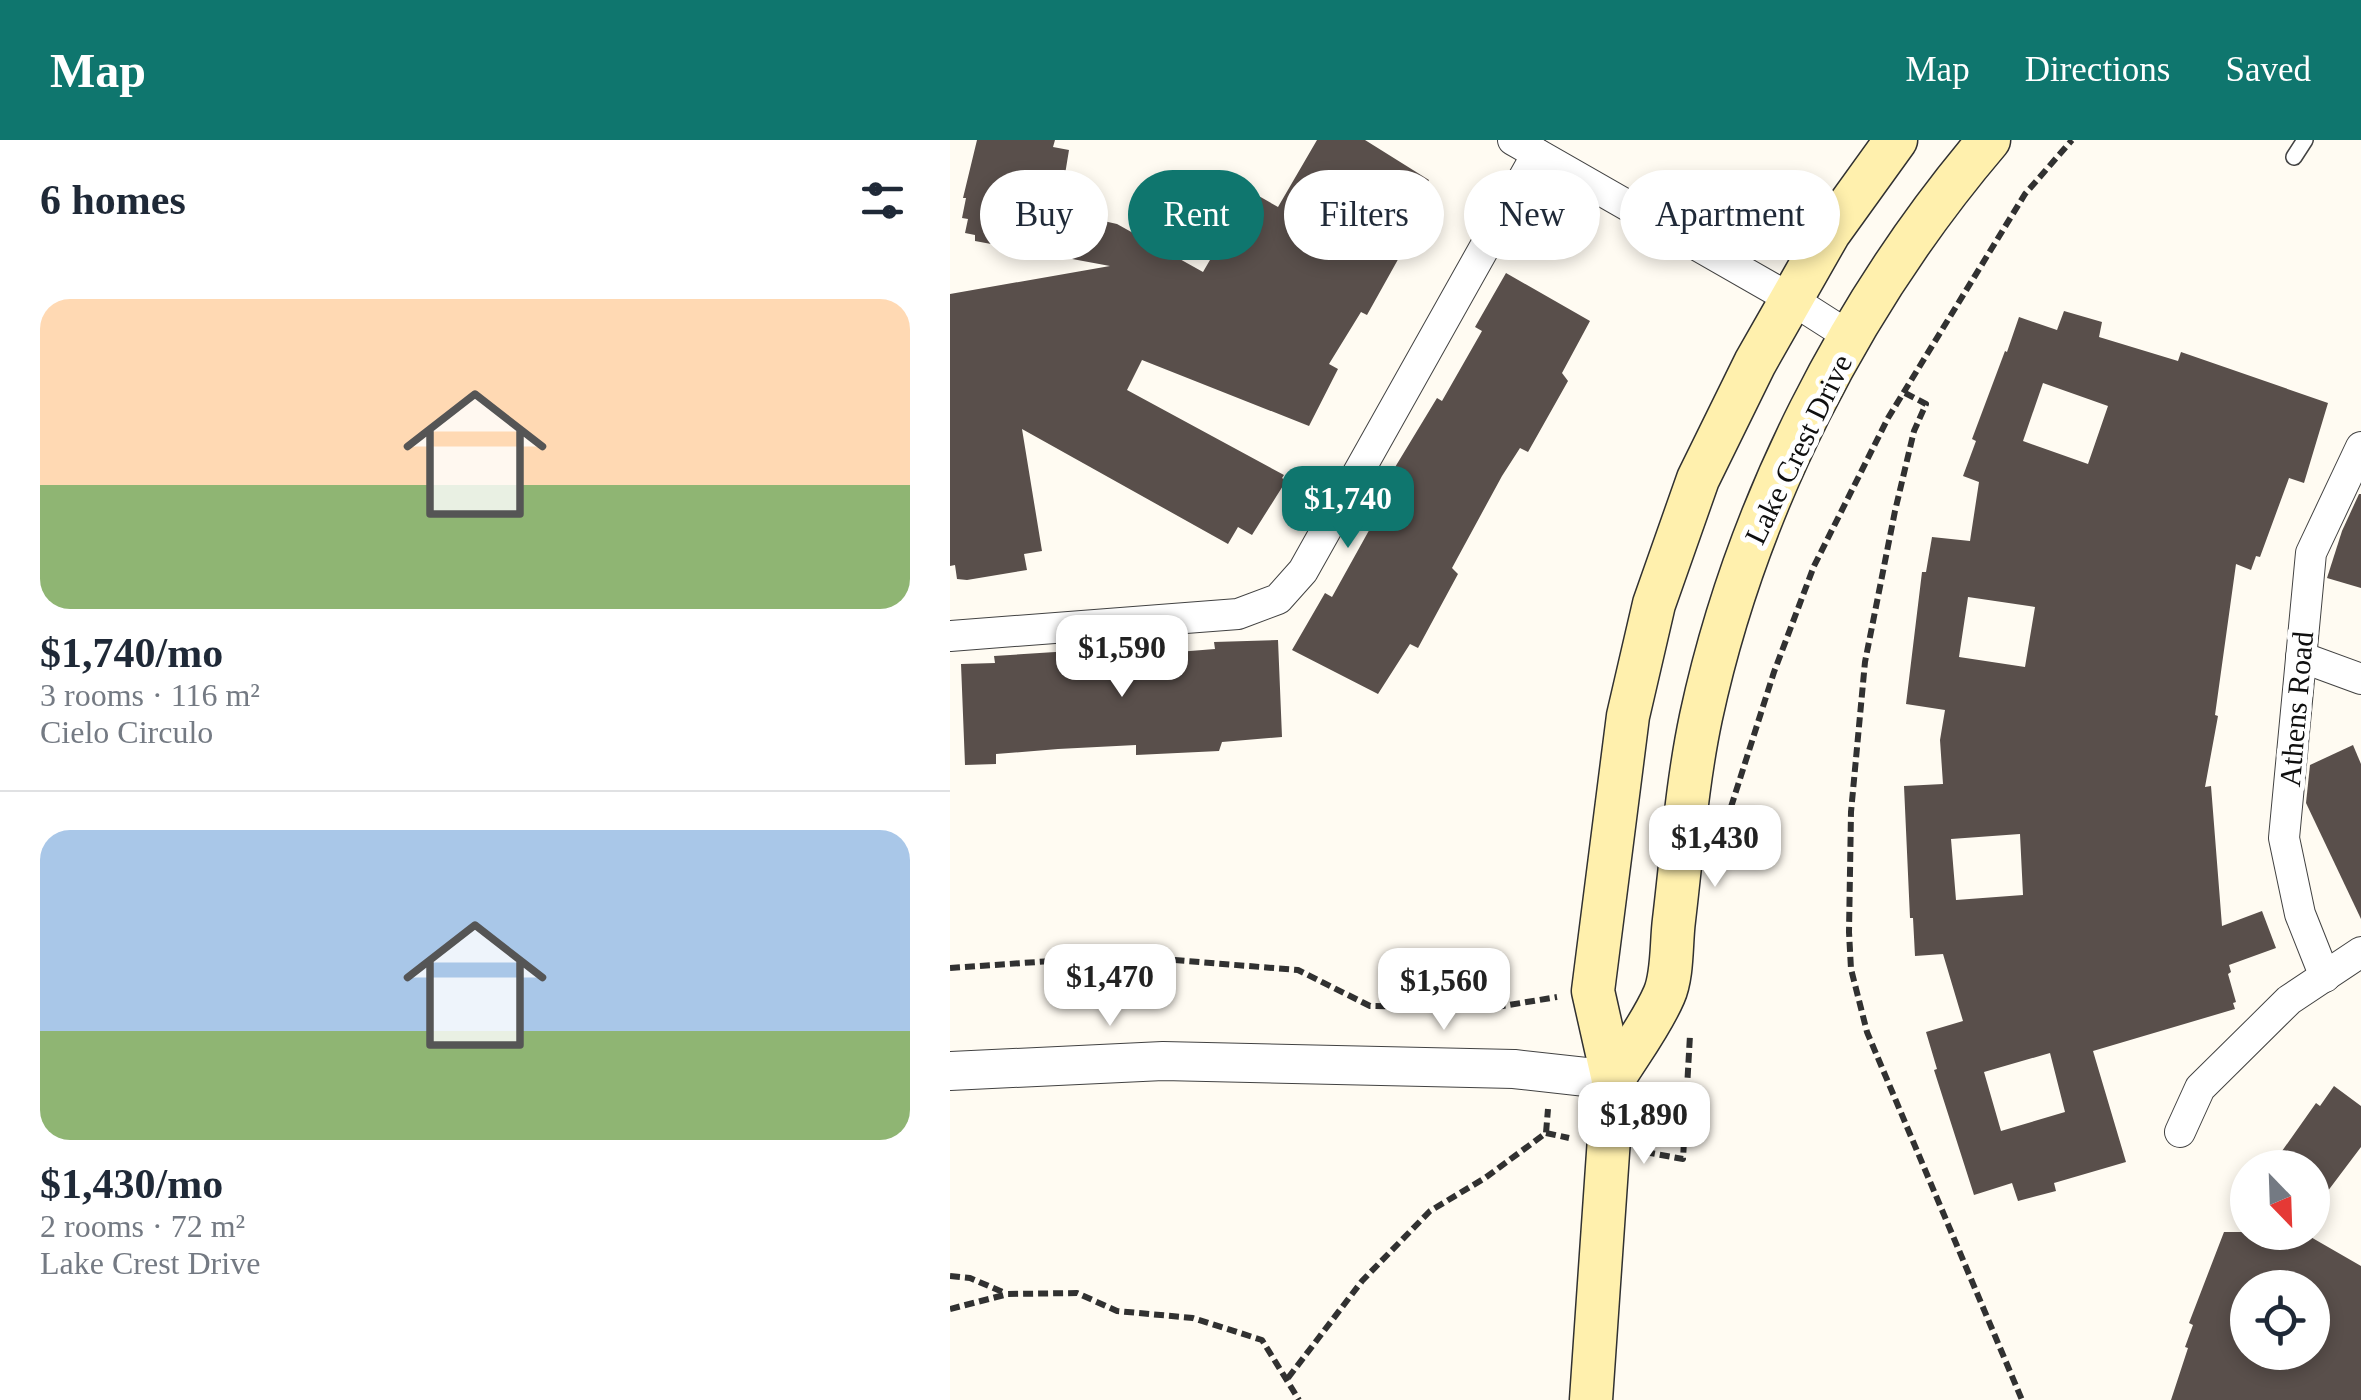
<!DOCTYPE html>
<meta charset="utf-8">
<style>
body{margin:0;font-family:Georgia,serif;background:#f2f2f3;color:#1f2937;height:100vh;display:flex;flex-direction:column;font-size:38px;white-space:nowrap}
*{box-sizing:border-box;margin:0}
p{font-size:32px;color:#747a83}
.icon{flex:none;width:55px;height:55px;fill:none;stroke:currentColor;stroke-width:2;stroke-linecap:round;stroke-linejoin:round}
.map{position:relative;flex:1;overflow:hidden}
.sheet{display:flex;flex-direction:column;background:#fff;width:950px}
.sheet>*{flex:none}
.top-card{position:absolute;left:30px;top:30px;width:950px;height:90px;display:flex;gap:20px}
.needle{width:65px;rotate:157deg}
.fabs{position:absolute;left:1280px;top:1010px;display:grid;gap:20px}
.fabs a{display:grid;place-items:center;width:100px;height:100px;border-radius:50%;background:#fff;box-shadow:0 5px 15px #0003;font-size:50px}
.price{position:absolute;translate:-50% -85px;padding:0 22px;border-radius:20px;background:#fff;color:#222;font-size:32px;line-height:65px;filter:drop-shadow(0 2px 5px #0008)}
.price::after{content:'';position:absolute;left:50%;top:60px;width:30px;height:22px;margin-left:-15px;background:inherit;clip-path:polygon(0 0,100% 0,50% 100%)}
.price.on{background:#0f766e;color:#fff}
ul{padding:0;list-style:none}
li{display:grid;align-content:center;gap:20px;height:530px;padding:0 40px}
li+li{border-top:2px solid #e0e1e3}
li span{display:grid;place-items:center;height:310px;border-radius:30px;color:#555}
li>.icon{margin-inline-start:auto}
span .icon{width:180px;height:180px;fill:#fffc;stroke-width:1}
li b{font-size:42px}
h2{display:flex;justify-content:space-between;align-items:center;height:120px;padding:0 40px;font-size:42px}
.pill{padding:0 35px;border-radius:45px;background:#fff;box-shadow:0 5px 15px #0003;font-size:35px;line-height:90px}
.pill.on{background:#0f766e;color:#fff}
header{display:flex;align-items:center;gap:60px;box-sizing:border-box;height:140px;padding:0 50px;background:#0f766e;color:#fff}
header strong{font-size:48px}
nav{display:flex;gap:55px;margin-inline-start:auto;font-size:35px}
main{display:flex;flex:1;min-height:0}
.map>svg:first-child{display:block}
.building{fill:#594f4b;fill-rule:evenodd}
.lines{fill:none;stroke-linecap:round;stroke-linejoin:round}
.service-casing{stroke:#424242;stroke-width:18}
.minor-casing{stroke:#424242;stroke-width:32}
.tertiary-casing{stroke:#424242;stroke-width:40}
.secondary-casing{stroke:#313131;stroke-width:45}
.path{stroke:#313131;stroke-width:6;stroke-dasharray:10 5;stroke-linecap:butt}
.service{stroke:#fff;stroke-width:15}
.minor{stroke:#fff;stroke-width:30}
.tertiary{stroke:#fff;stroke-width:38}
.secondary{stroke:#fff0ad;stroke-width:42}
.labels{text-anchor:middle;dominant-baseline:central;stroke-width:10;stroke-linejoin:round;paint-order:stroke}
.street-label{font-size:30px;fill:#0f0f0f;stroke:#fff}
</style>
<header>
<strong>Map</strong>
<nav><a>Map</a><a>Directions</a><a>Saved</a></nav>
</header>
<main>
<section class="sheet">
<h2>6 homes<svg class="icon" aria-label="filters" viewBox="0 0 24 24"><path d="M4 7h16M4 17h16"/><circle cx="9" cy="7" r="2"/><circle cx="15" cy="17" r="2"/></svg></h2>
<ul>
<li><span style="background:linear-gradient(#ffd9b3 60%,#8fb573 0)"><svg class="icon" aria-label="home" viewBox="0 0 24 24"><path d="M3 11l9-7 9 7M6 9v11h12V9"/></svg></span><div><b>$1,740/mo</b><p>3 rooms · 116 m²</p><p>Cielo Circulo</p></div></li>
<li><span style="background:linear-gradient(#a9c7e8 65%,#8fb573 0)"><svg class="icon" aria-label="home" viewBox="0 0 24 24"><path d="M3 11l9-7 9 7M6 9v11h12V9"/></svg></span><div><b>$1,430/mo</b><p>2 rooms · 72 m²</p><p>Lake Crest Drive</p></div></li>
</ul>
</section>
<div class="map">
<svg width="1411" height="1260" viewBox="0 0 1411 1260">
<rect width="100%" height="100%" fill="#fffbf2"/>
<g class="building">
<polygon points="27,0 105,0 103,7 119,10 109,71 167,84 253,132 300,51 328,67 367,0 415,0 479,40 454,83 465,89 417,175 411,172 379,224 388,229 359,286 192,220 177,250 334,335 332,338 336,341 302,395 288,387 278,404 72,289 92,411 74,414 77,430 17,440 7,439 5,425 0,426 0,154 160,126 25,101 25,95 15,93 18,79 12,78 16,58 13,58"/>
<polygon points="556,133 640,181 612,233 618,241 578,312 570,308 552,336 502,428 508,434 468,508 460,504 428,554 342,510 375,453 382,457 422,385 415,381 433,347 487,258 492,261 532,191 525,187"/>
<path d="M1114,171L1152,182L1149,197L1228,221L1231,212L1378,263L1354,343L1339,338L1310,417L1306,416L1301,430L1286,424L1265,575L1268,576L1255,647L1261,646L1272,786L1312,771L1326,808L1279,825L1281,832L1278,834L1286,862L1283,863L1285,869L1143,911L1176,1022L1104,1043L1106,1051L1068,1061L1062,1043L1024,1055L984,930L987,929L976,892L1013,881L993,814L965,816L963,778H960L954,646L993,644L990,600L995,570L956,564L972,432H976L982,397L1020,401L1029,342L1013,336L1026,301L1022,299L1055,211L1057,212L1069,177L1107,190ZM1093,243L1158,266L1138,324L1073,301ZM1018,457L1085,467L1075,527L1009,517ZM1070,694L1073,755L1006,760L1001,699ZM1100,913L1115,972L1051,991L1034,932Z"/>
<polygon points="1409,354 1411,354 1411,448 1377,438 1392,391"/>
<polygon points="328,500 332,597 272,602 269,611 186,615 186,605 108,609 46,614 46,624 15,625 11,524 45,523 44,516 184,507 185,514 215,513 265,509 264,502"/>
<polygon points="1403,605 1411,624 1411,779 1356,663 1360,625"/>
<polygon points="1384,946 1411,966 1411,1007 1362,1072 1362,1028 1320,1028 1366,963 1370,966"/>
<path d="M1274,1092H1352L1411,1126V1260H1221L1238,1208L1235,1207L1243,1185L1239,1183ZM1298,1148H1362V1212H1298Z"/>
</g>
<g class="lines">
<defs>
<polyline id="service" points="1344,17 1355,0"/>
<g id="minor">
<polyline points="563,0 841,159 902,198"/>
<polyline points="0,496 288,474 328,459 353,431 587,14"/>
<polyline points="1351,517 1411,539"/>
<polyline points="1375,837 1350,774 1334,698 1361,413 1411,307"/>
<polyline points="1230,992 1250,948 1339,860 1411,812"/>
</g>
<polyline id="tertiary" points="0,931 213,921 564,929 663,940"/>
<g id="secondary">
<path d="M663,940C680,912 701,885 714,855C723,835 721,803 724,780C732,713 737,643 751,577C796,368 900,163 1039,0"/>
<polyline points="641,1260 663,940 643,851 678,576 704,464 748,339 805,223 879,93 946,0"/>
</g>
</defs>
<use href="#service" class="service-casing"/>
<use href="#minor" class="minor-casing"/>
<use href="#tertiary" class="tertiary-casing"/>
<use href="#secondary" class="secondary-casing"/>
<g class="path">
<polyline points="955,253 976,264 964,291 945,371 915,522 901,672 899,792 901,829 917,892 1072,1260"/>
<polyline points="781,667 824,532 864,426 938,278 1075,54 1122,0"/>
<polyline points="0,828 174,816 348,830 420,866 541,868 607,857"/>
<polyline points="596,993 619,998"/>
<polyline points="695,1012 733,1019 740,895"/>
<polyline points="0,1136 20,1138 55,1153"/>
<polyline points="0,1169 58,1154 127,1153 167,1171 243,1178 312,1200 349,1260"/>
<polyline points="338,1238 412,1141 480,1071 535,1038 596,993 598,969"/>
</g>
<use href="#service" class="service"/>
<use href="#minor" class="minor"/>
<use href="#tertiary" class="tertiary"/>
<use href="#secondary" class="secondary"/>
</g>
<g class="labels">
<g class="street-label">
<text transform="translate(848 309) rotate(-64)">Lake Crest Drive</text>
<text transform="translate(1346 569) rotate(-85)">Athens Road</text>
</g>
</g>
</svg>
<div class="fabs">
<a><svg class="needle" viewBox="-14 -14 28 28"><path d="M0-13l5 13h-10z" fill="#e53935"/><path d="M0 13l5-13h-10z" fill="#747a83"/></svg></a>
<a><svg class="icon" aria-label="locate" viewBox="0 0 24 24"><circle cx="12" cy="12" r="6"/><path d="M12 2v4M12 18v4M2 12h4M18 12h4"/></svg></a>
</div>
<b class="price on" style="left:398px;top:411px">$1,740</b>
<b class="price" style="left:172px;top:560px">$1,590</b>
<b class="price" style="left:765px;top:750px">$1,430</b>
<b class="price" style="left:160px;top:889px">$1,470</b>
<b class="price" style="left:494px;top:893px">$1,560</b>
<b class="price" style="left:694px;top:1027px">$1,890</b>
<div class="top-card">
<a class="pill">Buy</a>
<a class="pill on">Rent</a>
<a class="pill">Filters</a>
<a class="pill">New</a>
<a class="pill">Apartment</a>
</div>
</div>
</main>
